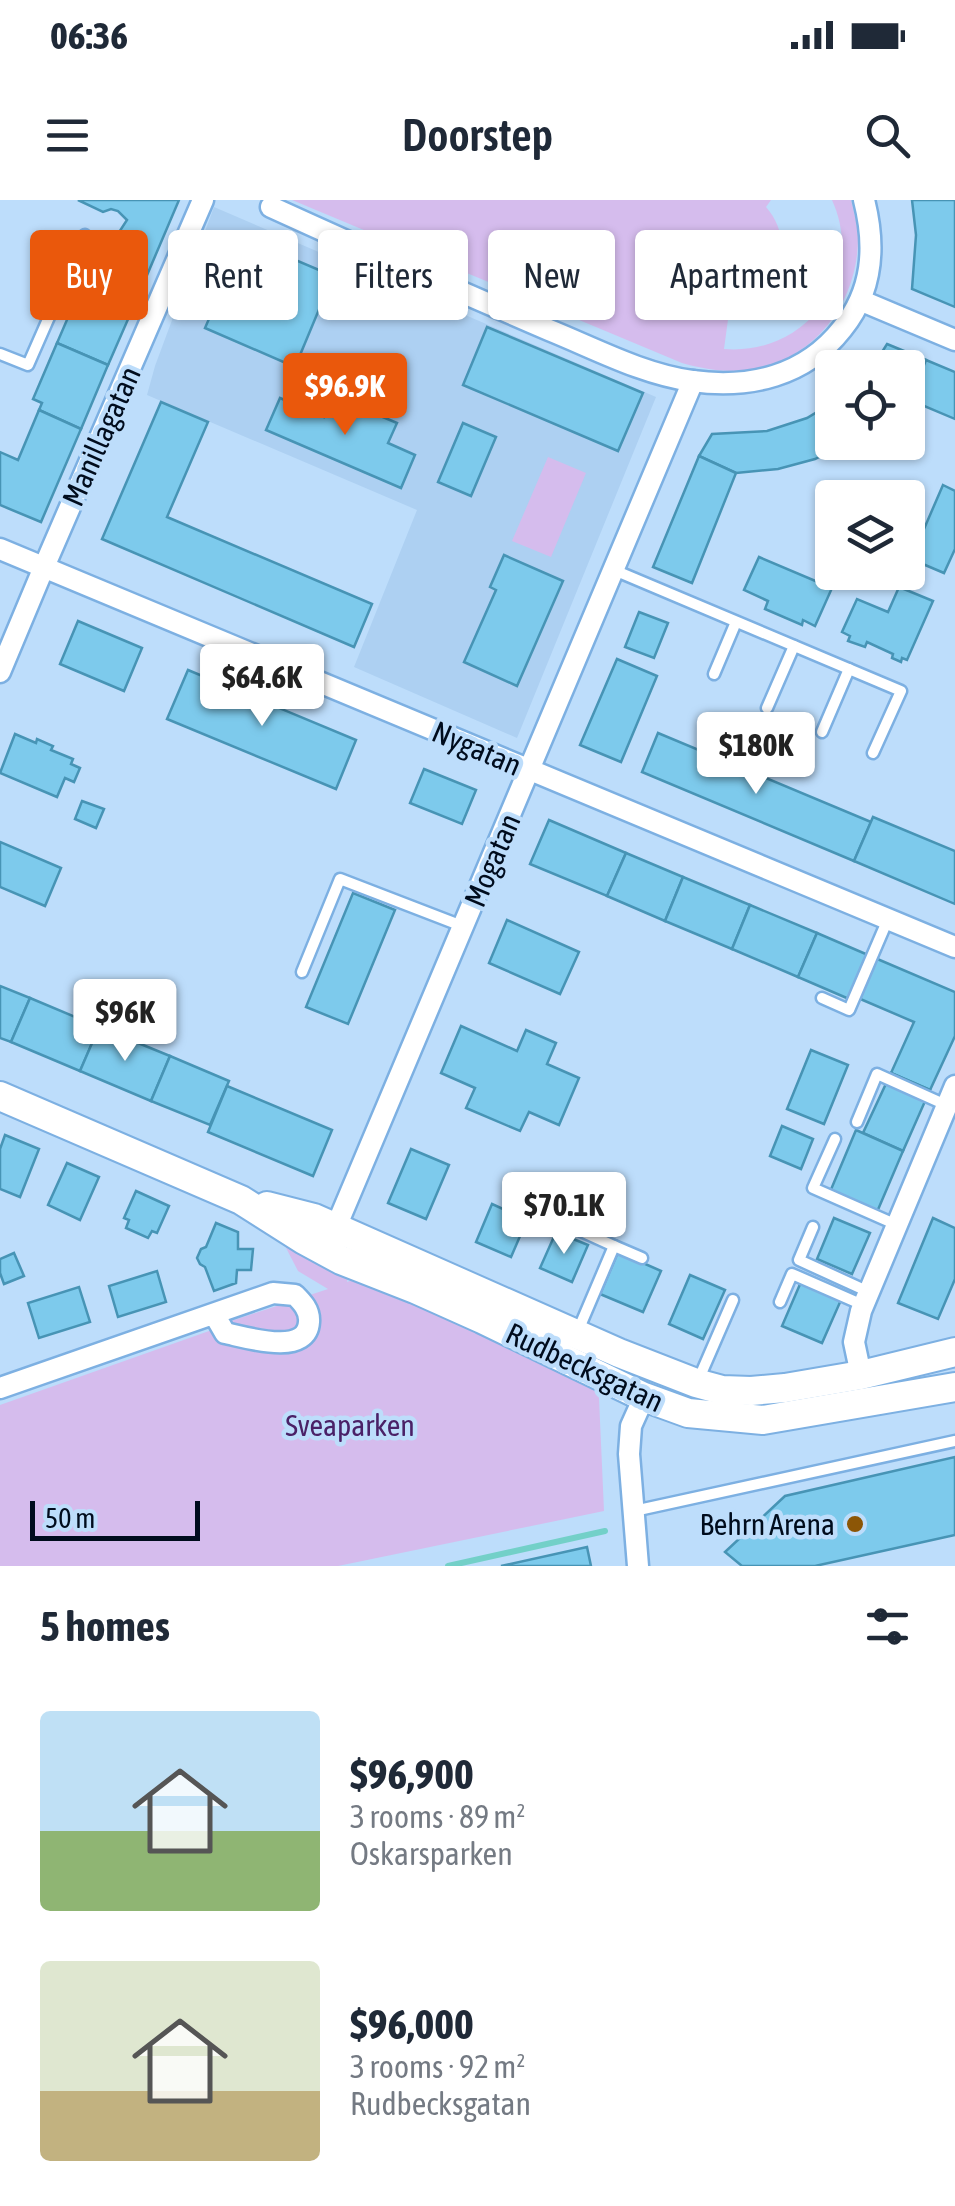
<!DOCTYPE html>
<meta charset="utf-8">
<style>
body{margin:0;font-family:"Asap Condensed",sans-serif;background:#f6f6f7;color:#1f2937;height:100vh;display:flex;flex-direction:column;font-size:38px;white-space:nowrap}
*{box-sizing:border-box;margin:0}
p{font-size:32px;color:#747a83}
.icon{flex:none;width:55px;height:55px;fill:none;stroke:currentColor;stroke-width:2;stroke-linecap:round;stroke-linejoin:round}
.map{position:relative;height:1366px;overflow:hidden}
.drawer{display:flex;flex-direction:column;background:#fff;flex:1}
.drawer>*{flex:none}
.guide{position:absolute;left:30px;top:30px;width:895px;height:90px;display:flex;gap:20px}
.fabs{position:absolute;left:815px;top:150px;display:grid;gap:20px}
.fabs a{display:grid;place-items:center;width:110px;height:110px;border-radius:10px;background:#fff;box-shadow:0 2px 8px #0004;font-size:50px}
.scale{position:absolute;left:30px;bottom:25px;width:170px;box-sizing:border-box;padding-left:10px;border:5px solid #000c1d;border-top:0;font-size:28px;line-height:35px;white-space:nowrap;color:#000c1d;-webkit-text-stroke:8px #bdddfb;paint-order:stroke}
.price{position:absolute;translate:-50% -85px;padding:0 22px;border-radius:10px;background:#fff;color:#222;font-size:32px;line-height:65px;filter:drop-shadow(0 2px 5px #0008)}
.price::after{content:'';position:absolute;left:50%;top:60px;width:30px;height:22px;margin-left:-15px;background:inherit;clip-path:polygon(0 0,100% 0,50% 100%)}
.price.on{background:#ea580c;color:#fff}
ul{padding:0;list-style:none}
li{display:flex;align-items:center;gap:30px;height:250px;padding:0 40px}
li span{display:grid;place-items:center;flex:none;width:280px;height:200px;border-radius:10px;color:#555}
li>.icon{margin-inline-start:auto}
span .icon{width:120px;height:120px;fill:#fffc;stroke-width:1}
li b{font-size:42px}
h2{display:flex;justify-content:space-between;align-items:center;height:120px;padding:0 40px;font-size:42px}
.tag{padding:0 35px;border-radius:10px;background:#fff;box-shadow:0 2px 8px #0004;font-size:35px;line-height:90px}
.tag.on{background:#ea580c;color:#fff}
.status{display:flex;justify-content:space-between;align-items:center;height:70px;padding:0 50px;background:#fff;direction:ltr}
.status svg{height:28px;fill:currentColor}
header{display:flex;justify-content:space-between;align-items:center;height:130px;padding:0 40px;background:#fff;font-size:45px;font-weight:600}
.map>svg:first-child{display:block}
.built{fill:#add0f2}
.green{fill:#d5bced}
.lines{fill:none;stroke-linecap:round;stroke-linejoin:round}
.stream{stroke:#73d0c8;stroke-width:6}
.building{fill:#7dcaec;stroke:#4794b5;stroke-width:2.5}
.lane-casing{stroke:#7db0e2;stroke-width:15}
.street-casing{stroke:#7db0e2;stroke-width:25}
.secondary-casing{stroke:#7db0e2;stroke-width:32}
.lane{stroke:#fff;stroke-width:10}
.street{stroke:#fff;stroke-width:20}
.secondary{stroke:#fff;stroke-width:28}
.poi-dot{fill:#8c5606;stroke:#bdddfb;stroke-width:4}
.labels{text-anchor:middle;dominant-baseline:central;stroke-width:9;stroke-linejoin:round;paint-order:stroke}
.street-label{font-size:30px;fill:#000c1d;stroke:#bdddfb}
.park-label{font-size:30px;fill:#4a2167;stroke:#bdddfb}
.poi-label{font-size:30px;fill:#000c1d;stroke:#bdddfb;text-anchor:end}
</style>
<div class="status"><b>06:36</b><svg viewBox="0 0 49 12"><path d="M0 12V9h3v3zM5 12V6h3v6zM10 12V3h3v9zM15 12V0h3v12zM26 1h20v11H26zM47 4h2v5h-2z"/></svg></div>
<header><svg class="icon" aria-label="menu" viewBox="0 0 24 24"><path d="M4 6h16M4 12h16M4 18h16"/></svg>Doorstep<svg class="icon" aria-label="search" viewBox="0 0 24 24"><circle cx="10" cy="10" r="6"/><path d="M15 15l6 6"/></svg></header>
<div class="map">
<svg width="955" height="1366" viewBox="0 0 955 1366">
<rect width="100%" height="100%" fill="#bdddfb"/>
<polygon class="built" points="214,7 656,197 517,538 354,467 417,310 147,195 155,166"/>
<g class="green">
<path d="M292,0H771L766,7C796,41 780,89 732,90L724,149C805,156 867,77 832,0H851C854,13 858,26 858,38C858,102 815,160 750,170C728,173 703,169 682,163Z"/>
<polygon points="548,257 586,273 551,357 512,341"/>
<polygon points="283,1042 348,1076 347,1082 361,1077 593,1184 599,1198 604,1311 338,1366 0,1366 0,1205 226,1125 228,1122 328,1089 298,1071"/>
</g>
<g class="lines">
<polyline class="stream" points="448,1366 605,1331"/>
</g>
<g class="building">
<polygon points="78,0 179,0 136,101 85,78 92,62 99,61 104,49 100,44 103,35 116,37 127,20 118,11 111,9 103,12"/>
<polygon points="912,0 955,0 955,107 912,89 916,35"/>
<polygon points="244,38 333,76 295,167 205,128"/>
<polygon points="85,78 136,101 108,165 57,143"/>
<polygon points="487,127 643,193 618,251 463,185"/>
<polygon points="57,143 108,165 81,229 39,210 42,203 33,199"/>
<polygon points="887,144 926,160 910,200 908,200 908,168 872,168"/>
<polygon points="926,160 955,172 955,219 910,200"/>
<polygon points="333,196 397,223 388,243 415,255 401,288 266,230 280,198 324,217"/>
<polygon points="161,202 208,222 167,317 372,404 354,447 102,339"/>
<polygon points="832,203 832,242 849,242 815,259 778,269 736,273 699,256 712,234 767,231 807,218"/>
<polygon points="39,210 81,229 41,322 0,305 0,252 18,260"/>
<polygon points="463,223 496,237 471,296 438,282"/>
<polygon points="699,256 736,273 692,383 653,367"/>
<polygon points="943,285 955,291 955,349 944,373 911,359"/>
<polygon points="504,355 563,381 517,486 464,462 496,390 490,387"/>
<polygon points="759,357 832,388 815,426 803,420 802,425 765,409 768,401 744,390"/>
<polygon points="899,387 933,401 907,460 902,458 901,462 892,458 893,454 867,442 865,447 848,441 850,436 842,432 857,399 888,412"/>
<polygon points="639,412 668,423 654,458 625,447"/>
<polygon points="78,421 142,448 124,491 60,464"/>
<polygon points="617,459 657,476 621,562 580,545"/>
<polygon points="188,470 356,540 336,589 167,519"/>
<polygon points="658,533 871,622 854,661 642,572"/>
<polygon points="15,534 36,543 37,539 53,546 51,550 73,559 71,564 80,568 74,582 65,578 57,597 0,573"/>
<polygon points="424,569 476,590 462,624 410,603"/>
<polygon points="82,601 104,609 96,628 75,619"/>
<polygon points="873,617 955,651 955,704 854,661"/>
<polygon points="549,620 626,653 607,696 530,664"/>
<polygon points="0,642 61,668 45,706 0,687"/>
<polygon points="626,653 683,677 665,721 607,696"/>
<polygon points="683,677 750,705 732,749 665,721"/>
<polygon points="353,693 395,710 348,824 306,807"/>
<polygon points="750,705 817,733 798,777 732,749"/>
<polygon points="507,720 579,752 560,794 489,763"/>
<polygon points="817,733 875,758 856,802 798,777"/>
<polygon points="875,758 955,792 955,836 930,890 891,873 914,822 858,798"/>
<polygon points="0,786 30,798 11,842 0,838"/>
<polygon points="30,798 99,827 80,871 11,842"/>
<polygon points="461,826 517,851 526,830 556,843 547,864 579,878 559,925 529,912 520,931 466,908 475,888 441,873"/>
<polygon points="99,827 170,856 151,901 80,871"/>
<polygon points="811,850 848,865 824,924 787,909"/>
<polygon points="170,856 229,881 210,925 151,901"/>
<polygon points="891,873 930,890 903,951 863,933"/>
<polygon points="227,886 332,930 313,976 208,932"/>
<polygon points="782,926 813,939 801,969 770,956"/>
<polygon points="856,930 903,951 874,1019 827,999"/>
<polygon points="5,935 39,949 20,997 0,989 0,949"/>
<polygon points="411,949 449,965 426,1019 388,1003"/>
<polygon points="67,963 99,977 80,1020 48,1005"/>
<polygon points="136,991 169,1006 157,1033 152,1031 148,1038 126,1028 129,1020 124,1018"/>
<polygon points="492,1004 527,1020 511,1057 476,1042"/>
<polygon points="834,1018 870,1033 852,1074 817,1059"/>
<polygon points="933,1018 955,1028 955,1079 938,1119 898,1103"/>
<polygon points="216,1023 238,1032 238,1049 253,1049 251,1070 237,1070 236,1083 214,1091 205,1067 200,1064 197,1058 201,1049 206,1047"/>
<polygon points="556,1032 588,1045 572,1082 540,1068"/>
<polygon points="618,1052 661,1071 643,1112 600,1094"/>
<polygon points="14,1053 24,1076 4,1084 0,1073 0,1059"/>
<polygon points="157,1071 166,1102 118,1117 109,1086"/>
<polygon points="690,1075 725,1090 703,1139 669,1124"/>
<polygon points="801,1082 841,1100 822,1143 782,1126"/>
<polygon points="79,1087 90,1122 39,1138 28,1103"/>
<polygon points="955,1257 955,1335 815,1366 742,1366 725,1352 785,1296"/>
<polygon points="587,1347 591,1366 501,1366"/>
</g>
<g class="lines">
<defs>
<g id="lane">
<polyline points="0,154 28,165 85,35"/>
<polyline points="614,370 901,491 873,553"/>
<polyline points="714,474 736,422"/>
<polyline points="767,508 794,446"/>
<polyline points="822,532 849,469"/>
<polyline points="302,772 340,679 462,726"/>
<polyline points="822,798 849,810 888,719"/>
<polyline points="857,922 877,874 946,905"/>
<polyline points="835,939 813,988 897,1025"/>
<polyline points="813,1027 799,1060 869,1092"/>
<polyline points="614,1046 642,1058"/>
<polyline points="780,1102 792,1074 863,1105"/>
<polyline points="577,1133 614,1046 581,1031"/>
<polyline points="697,1183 733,1100"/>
<polyline points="634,1311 955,1241"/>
</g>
<g id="street">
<path d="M271,7C363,49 456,90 549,130C596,149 642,174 692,181C750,189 805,176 842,129C873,91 876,47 864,0"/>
<polyline points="862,101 955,140"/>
<polyline points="0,349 955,747"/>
<polyline points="0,472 44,367 203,0"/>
<polyline points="336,1027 693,181"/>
<polyline points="861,1175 854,1142 861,1111 955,886"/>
<path d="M0,1188L273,1093L295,1095C302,1102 310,1110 309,1122C307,1157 245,1137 225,1133L214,1114"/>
<polyline points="638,1366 629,1254 631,1226 644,1197"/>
</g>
<g id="secondary">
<polyline points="0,896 241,1000 304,1040 341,1060 415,1089 482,1119 644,1197 688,1213 763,1220 955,1187"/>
<polyline points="267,1006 314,1018 619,1153 696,1183 722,1190 751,1191 785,1188 861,1175 955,1152"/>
</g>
</defs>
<use href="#lane" class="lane-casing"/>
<use href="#street" class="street-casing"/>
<use href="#secondary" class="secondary-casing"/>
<use href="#lane" class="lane"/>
<use href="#street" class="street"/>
<use href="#secondary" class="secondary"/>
</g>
<circle class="poi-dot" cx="855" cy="1324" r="10"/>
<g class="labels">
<g class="street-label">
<text transform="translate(101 236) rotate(-66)">Manillagatan</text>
<text transform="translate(477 548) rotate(23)">Nygatan</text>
<text transform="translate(492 660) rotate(-67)">Mogatan</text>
<text transform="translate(585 1167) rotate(25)">Rudbecksgatan</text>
</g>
<g class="park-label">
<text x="350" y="1225">Sveaparken</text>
</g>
<g class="poi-label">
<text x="835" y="1324">Behrn Arena</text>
</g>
</g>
</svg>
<div class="fabs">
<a><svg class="icon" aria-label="locate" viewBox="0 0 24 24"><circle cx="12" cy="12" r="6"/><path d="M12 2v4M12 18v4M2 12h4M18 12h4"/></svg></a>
<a><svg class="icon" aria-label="layers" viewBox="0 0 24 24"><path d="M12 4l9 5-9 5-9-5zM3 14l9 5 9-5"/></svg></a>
</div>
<div class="scale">50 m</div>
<b class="price on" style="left:345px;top:238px">$96.9K</b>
<b class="price" style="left:262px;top:529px">$64.6K</b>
<b class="price" style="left:756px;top:597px">$180K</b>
<b class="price" style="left:125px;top:864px">$96K</b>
<b class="price" style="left:564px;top:1057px">$70.1K</b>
<div class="guide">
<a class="tag on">Buy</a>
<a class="tag">Rent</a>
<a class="tag">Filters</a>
<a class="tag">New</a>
<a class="tag">Apartment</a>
</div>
</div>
<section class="drawer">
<h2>5 homes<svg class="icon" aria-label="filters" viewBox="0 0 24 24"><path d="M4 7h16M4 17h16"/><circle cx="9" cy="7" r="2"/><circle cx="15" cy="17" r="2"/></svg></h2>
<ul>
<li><span style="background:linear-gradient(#bfe0f5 60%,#8fb573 0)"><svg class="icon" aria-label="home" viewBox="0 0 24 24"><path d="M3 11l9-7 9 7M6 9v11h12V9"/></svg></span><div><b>$96,900</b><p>3 rooms · 89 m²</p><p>Oskarsparken</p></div></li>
<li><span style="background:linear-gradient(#dfe7d0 65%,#c2b280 0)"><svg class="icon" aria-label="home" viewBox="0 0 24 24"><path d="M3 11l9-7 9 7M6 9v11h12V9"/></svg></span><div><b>$96,000</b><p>3 rooms · 92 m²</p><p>Rudbecksgatan</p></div></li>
</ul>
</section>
